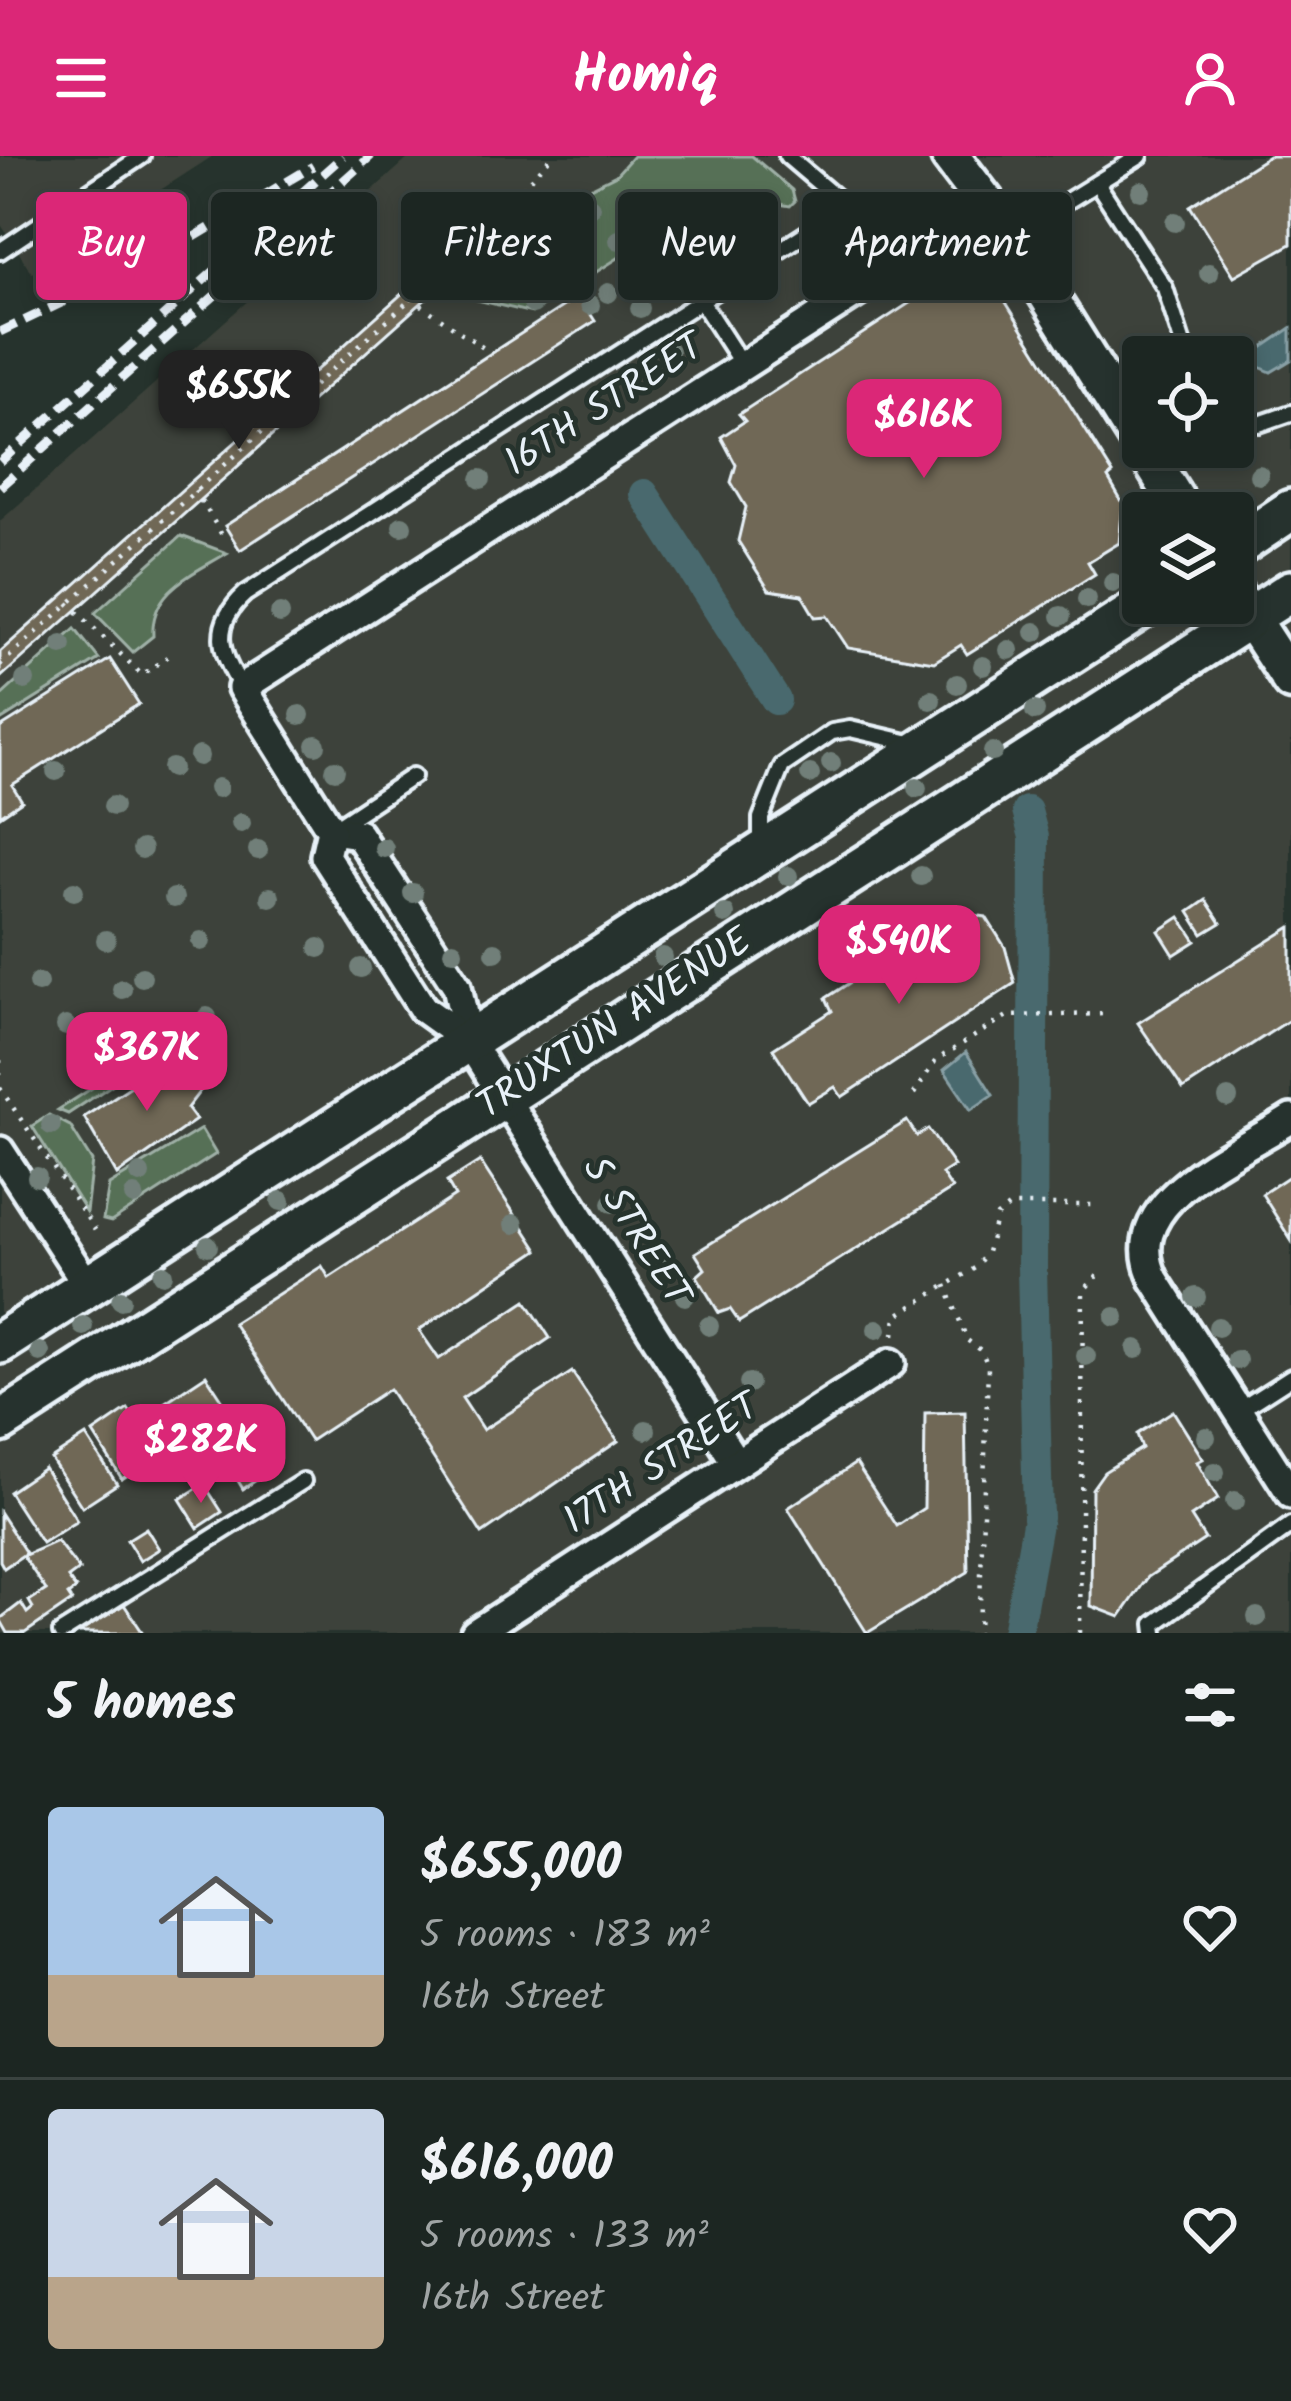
<!DOCTYPE html>
<meta charset="utf-8">
<style>
body{margin:0;font-family:Kalam,sans-serif;background:#252e2a;color:#f1f3f6;height:100vh;display:flex;flex-direction:column;font-size:45px;white-space:nowrap}
*{box-sizing:border-box;margin:0}
p{font-size:39px;color:#a0a5a5}
.icon{flex:none;width:66px;height:66px;fill:none;stroke:currentColor;stroke-width:2;stroke-linecap:round;stroke-linejoin:round}
.map{position:relative;height:1477px;overflow:hidden}
.details{display:flex;flex-direction:column;background:#1c2622;flex:1}
.details>*{flex:none}
.banner{position:absolute;left:36px;top:36px;width:1221px;height:108px;display:flex;gap:24px}
.buttons{position:absolute;left:1122px;top:180px;display:grid;gap:24px}
.buttons a{display:grid;place-items:center;width:132px;height:132px;border-radius:12px;background:#1c2622;box-shadow:0 6px 18px #0003,0 0 0 3px #3a4340;font-size:60px}
.price{position:absolute;translate:-50% -102px;padding:0 27px;border-radius:24px;background:#db2777;color:#fff;font-size:39px;line-height:78px;filter:drop-shadow(0 3px 6px #0008)}
.price::after{content:'';position:absolute;left:50%;top:72px;width:36px;height:27px;margin-left:-18px;background:inherit;clip-path:polygon(0 0,100% 0,50% 100%)}
.price.active{background:#222;color:#fff}
ul{padding:0;list-style:none}
li{display:flex;align-items:center;gap:36px;height:300px;padding:0 48px}
li+li{border-top:3px solid #3a4340}
li span{display:grid;place-items:center;flex:none;width:336px;height:240px;border-radius:12px;color:#555}
li>.icon{margin-inline-start:auto}
span .icon{width:144px;height:144px;fill:#fffc;stroke-width:1}
li b{font-size:51px}
h2{display:flex;justify-content:space-between;align-items:center;height:144px;padding:0 48px;font-size:51px}
.tag{padding:0 42px;border-radius:12px;background:#1c2622;box-shadow:0 6px 18px #0003,0 0 0 3px #3a4340;font-size:42px;line-height:108px}
.tag.active{background:#db2777;color:#fff}
header{display:flex;justify-content:space-between;align-items:center;height:156px;padding:0 48px;background:#db2777;color:#fff;font-size:54px;font-weight:600}
.map>svg:first-child{display:block}
.built{fill:#3c433a;fill-rule:evenodd}
.green{fill:#567056;stroke:#9fb0a7;stroke-width:3}
.water{fill:#48696e;stroke:#889fa5;stroke-width:3}
.lines{fill:none;stroke-linecap:round;stroke-linejoin:round}
.canal{stroke:#48696e;stroke-width:30}
.building{fill:#6f6857;stroke:#e8f1f8;stroke-width:3}
.service-casing{stroke:#e8f1f8;stroke-width:22}
.minor-casing{stroke:#e8f1f8;stroke-width:36}
.tertiary-casing{stroke:#e8f1f8;stroke-width:45}
.secondary-casing{stroke:#e8f1f8;stroke-width:48}
.path{stroke:#e8f1f8;stroke-width:4.5;stroke-dasharray:3 9;stroke-linecap:butt}
.service{stroke:#26332d;stroke-width:14}
.minor{stroke:#26332d;stroke-width:27}
.tertiary{stroke:#26332d;stroke-width:36}
.secondary{stroke:#26332d;stroke-width:39}
.rail{stroke:#e8f1f8;stroke-width:9;stroke-dasharray:18 9;stroke-linecap:butt}
.tree{fill:#717f79}
.labels{text-anchor:middle;dominant-baseline:central;stroke-width:10;stroke-linejoin:round;paint-order:stroke}
.street-label{font-size:39px;fill:#e8f1f8;stroke:#26332d}
</style>
<header><svg class="icon" aria-label="menu" viewBox="0 0 24 24"><path d="M4 6h16M4 12h16M4 18h16"/></svg>Homiq<svg class="icon" aria-label="person" viewBox="0 0 24 24"><circle cx="12" cy="8" r="4"/><path d="M4 21q1-7 8-7t8 7"/></svg></header>
<div class="map">
<svg width="1291" height="1477" viewBox="0 0 1291 1477">
<rect width="100%" height="100%" fill="#26332d"/>
<filter id="ink" filterUnits="userSpaceOnUse"><feTurbulence type="fractalNoise" baseFrequency=".00833" numOctaves="2"/><feDisplacementMap in="SourceGraphic" scale="24" xChannelSelector="R" yChannelSelector="G"/><feConvolveMatrix kernelMatrix="1 2 1 2 8 2 1 2 1" color-interpolation-filters="sRGB"/></filter>
<g filter="url(#ink)">
<g class="built">
<polygon points="0,0 213,0 32,117 0,67"/>
<path d="M411,0H1291V1477H0V365ZM1143,201H1233V291H1143ZM1143,357H1233V447H1143Z"/>
</g>
<g class="green">
<polygon points="633,0 752,0 792,34 795,45 790,50 767,46 739,64 720,37 532,157 456,139 544,55 616,19"/>
<path d="M181,380L227,397C193,418 150,434 153,480L133,496L95,457Z"/>
<polygon points="75,473 99,503 0,565 0,541"/>
<polygon points="153,893 157,899 68,958 58,954"/>
<polygon points="49,959 70,970 92,1005 86,1056 32,970"/>
<polygon points="201,973 216,998 111,1066 103,1064 109,1029"/>
</g>
<g class="water">
<polygon points="1291,172 1291,204 1271,216 1244,204"/>
<polygon points="966,896 993,939 971,954 944,914"/>
</g>
<g class="lines">
<g class="canal">
<polyline points="644,338 776,544"/>
<polyline points="1017,1477 1038,1362 1032,1111 1034,681 1027,655"/>
</g>
</g>
<g class="building">
<polygon points="1269,0 1291,0 1291,88 1234,120 1190,50"/>
<polygon points="470,77 483,92 0,522 0,496"/>
<polygon points="975,117 995,144 1002,140 1113,318 1108,322 1123,348 1119,387 1088,406 1095,418 967,498 961,489 934,506 848,492 827,460 815,461 802,439 769,434 738,385 746,351 731,326 736,309 721,281 745,265 739,258 945,124 951,132"/>
<polygon points="579,140 595,165 240,394 225,370"/>
<polygon points="110,503 139,548 12,629 22,645 0,660 0,572"/>
<polygon points="1206,744 1221,767 1203,778 1189,756"/>
<polygon points="958,757 986,761 1005,791 1015,827 842,941 835,931 808,947 773,893 832,855 826,842"/>
<polygon points="1180,761 1196,785 1174,799 1159,775"/>
<polygon points="1291,771 1291,863 1183,933 1138,867"/>
<polygon points="172,903 179,914 219,910 187,952 196,964 117,1019 84,961"/>
<polygon points="907,965 917,980 928,973 954,1010 942,1018 952,1033 739,1166 730,1153 719,1157 697,1120 705,1113 695,1097"/>
<polygon points="480,1005 538,1094 419,1174 439,1203 526,1145 550,1182 462,1242 483,1274 572,1216 618,1285 482,1378 389,1233 310,1285 233,1167 322,1110 329,1122 455,1040 447,1026"/>
<polygon points="1291,1019 1291,1084 1262,1038"/>
<polygon points="206,1219 248,1283 205,1311 164,1247"/>
<polygon points="128,1253 158,1299 122,1323 93,1277"/>
<polygon points="1173,1255 1203,1303 1197,1306 1218,1343 1191,1361 1205,1383 1148,1421 1120,1461 1091,1450 1092,1333 1104,1316 1142,1292 1137,1278"/>
<polygon points="965,1256 968,1416 867,1477 788,1352 856,1307 897,1370 924,1352 925,1257"/>
<polygon points="86,1280 117,1328 82,1351 51,1303"/>
<polygon points="251,1292 267,1317 243,1333 227,1307"/>
<polygon points="44,1312 77,1365 42,1387 9,1336"/>
<polygon points="204,1328 222,1356 198,1372 180,1343"/>
<polygon points="0,1357 26,1397 4,1412 0,1405"/>
<polygon points="146,1372 159,1393 140,1405 127,1384"/>
<polygon points="57,1385 79,1414 68,1422 76,1433 68,1439 72,1445 25,1477 8,1477 0,1463 21,1447 27,1457 33,1452 29,1445 46,1434 23,1400"/>
<polygon points="123,1447 143,1477 79,1477 79,1476"/>
</g>
<g class="lines">
<defs>
<g id="service">
<polyline points="787,0 847,51 883,111"/>
<polyline points="1097,27 1165,132 1187,201"/>
<polyline points="1011,80 1140,0"/>
<polyline points="0,95 142,0"/>
<polyline points="701,145 741,207"/>
<polyline points="1233,264 1259,268 1291,257"/>
<path d="M242,532C219,496 211,469 245,438L847,51"/>
<polyline points="336,671 413,620"/>
<polyline points="761,691 761,662 782,610 832,576 850,573 919,589"/>
<polyline points="1238,1255 1291,1221"/>
<polyline points="61,1477 303,1325"/>
<polyline points="1155,1477 1154,1468 1291,1369"/>
</g>
<g id="minor">
<polyline points="331,674 358,678 457,830 469,886 736,1307"/>
<polyline points="469,886 423,853 325,700 331,674 242,532 870,128 883,111"/>
<path d="M1291,963C1237,998 1116,1045 1154,1123L1291,1338"/>
<polyline points="0,995 88,1130"/>
<polyline points="475,1477 891,1207"/>
</g>
<g id="tertiary">
<polyline points="950,0 1011,80 1184,357"/>
<polyline points="1233,436 1291,525"/>
</g>
<g id="secondary">
<polyline points="1233,393 1291,354"/>
<polyline points="0,1187 1149,447"/>
<polyline points="0,1266 1291,435"/>
</g>
</defs>
<use href="#service" class="service-casing"/>
<use href="#minor" class="minor-casing"/>
<use href="#tertiary" class="tertiary-casing"/>
<use href="#secondary" class="secondary-casing"/>
<g class="path">
<polyline points="411,142 498,202"/>
<polyline points="195,334 222,379"/>
<polyline points="68,447 142,519 167,501"/>
<polyline points="0,509 476,85 552,0"/>
<polyline points="0,904 0,918"/>
<polyline points="0,932 98,1078"/>
<polyline points="914,938 936,904 1007,860 1107,858"/>
<polyline points="946,1129 967,1184 982,1195 988,1211 979,1477"/>
<polyline points="894,1179 896,1160 975,1112 987,1096 997,1060 1011,1049 1100,1049"/>
<polyline points="1080,1477 1083,1135 1101,1116"/>
</g>
<use href="#service" class="service"/>
<use href="#minor" class="minor"/>
<use href="#tertiary" class="tertiary"/>
<use href="#secondary" class="secondary"/>
<g class="rail">
<polyline points="0,176 169,96 313,10"/>
<polyline points="0,306 343,0"/>
<polyline points="0,331 371,0"/>
</g>
</g>
<g class="tree">
<circle cx="1141" cy="35" r="10"/>
<circle cx="590" cy="51" r="10"/>
<circle cx="558" cy="59" r="10"/>
<circle cx="1175" cy="66" r="10"/>
<circle cx="619" cy="84" r="10"/>
<circle cx="818" cy="98" r="10"/>
<circle cx="506" cy="103" r="10"/>
<circle cx="1209" cy="117" r="10"/>
<circle cx="572" cy="124" r="10"/>
<circle cx="774" cy="131" r="10"/>
<circle cx="474" cy="132" r="10"/>
<circle cx="553" cy="135" r="10"/>
<circle cx="608" cy="137" r="10"/>
<circle cx="533" cy="148" r="10"/>
<circle cx="590" cy="149" r="10"/>
<circle cx="640" cy="152" r="10"/>
<circle cx="669" cy="195" r="10"/>
<circle cx="1259" cy="319" r="10"/>
<circle cx="481" cy="323" r="10"/>
<circle cx="402" cy="370" r="10"/>
<circle cx="1113" cy="427" r="10"/>
<circle cx="1087" cy="443" r="10"/>
<circle cx="280" cy="458" r="10"/>
<circle cx="1061" cy="460" r="10"/>
<circle cx="1035" cy="476" r="10"/>
<circle cx="62" cy="489" r="10"/>
<circle cx="1009" cy="494" r="10"/>
<circle cx="983" cy="510" r="10"/>
<circle cx="25" cy="524" r="10"/>
<circle cx="957" cy="528" r="10"/>
<circle cx="931" cy="544" r="10"/>
<circle cx="1035" cy="555" r="10"/>
<circle cx="300" cy="559" r="10"/>
<circle cx="316" cy="589" r="10"/>
<circle cx="993" cy="596" r="10"/>
<circle cx="199" cy="600" r="10"/>
<circle cx="831" cy="607" r="10"/>
<circle cx="172" cy="612" r="10"/>
<circle cx="335" cy="614" r="10"/>
<circle cx="56" cy="615" r="10"/>
<circle cx="810" cy="618" r="10"/>
<circle cx="218" cy="632" r="10"/>
<circle cx="917" cy="632" r="10"/>
<circle cx="113" cy="650" r="10"/>
<circle cx="241" cy="667" r="10"/>
<circle cx="384" cy="692" r="10"/>
<circle cx="142" cy="693" r="10"/>
<circle cx="258" cy="694" r="10"/>
<circle cx="788" cy="720" r="10"/>
<circle cx="921" cy="720" r="10"/>
<circle cx="74" cy="735" r="10"/>
<circle cx="413" cy="737" r="10"/>
<circle cx="270" cy="741" r="10"/>
<circle cx="174" cy="742" r="10"/>
<circle cx="725" cy="758" r="10"/>
<circle cx="106" cy="784" r="10"/>
<circle cx="201" cy="785" r="10"/>
<circle cx="319" cy="792" r="10"/>
<circle cx="453" cy="795" r="10"/>
<circle cx="495" cy="796" r="10"/>
<circle cx="663" cy="801" r="10"/>
<circle cx="361" cy="812" r="10"/>
<circle cx="142" cy="821" r="10"/>
<circle cx="38" cy="827" r="10"/>
<circle cx="122" cy="833" r="10"/>
<circle cx="207" cy="861" r="10"/>
<circle cx="66" cy="870" r="10"/>
<circle cx="1228" cy="942" r="10"/>
<circle cx="51" cy="969" r="10"/>
<circle cx="140" cy="1018" r="10"/>
<circle cx="37" cy="1021" r="10"/>
<circle cx="134" cy="1040" r="10"/>
<circle cx="281" cy="1045" r="10"/>
<circle cx="612" cy="1047" r="10"/>
<circle cx="514" cy="1068" r="10"/>
<circle cx="208" cy="1090" r="10"/>
<circle cx="670" cy="1111" r="10"/>
<circle cx="163" cy="1118" r="10"/>
<circle cx="685" cy="1140" r="10"/>
<circle cx="1196" cy="1141" r="10"/>
<circle cx="121" cy="1144" r="10"/>
<circle cx="1115" cy="1161" r="10"/>
<circle cx="83" cy="1170" r="10"/>
<circle cx="709" cy="1170" r="10"/>
<circle cx="1218" cy="1171" r="10"/>
<circle cx="877" cy="1173" r="10"/>
<circle cx="1136" cy="1193" r="10"/>
<circle cx="40" cy="1196" r="10"/>
<circle cx="1086" cy="1200" r="10"/>
<circle cx="1237" cy="1204" r="10"/>
<circle cx="749" cy="1227" r="10"/>
<circle cx="646" cy="1274" r="10"/>
<circle cx="1206" cy="1281" r="10"/>
<circle cx="1215" cy="1316" r="10"/>
<circle cx="1235" cy="1345" r="10"/>
<circle cx="1257" cy="1461" r="10"/>
</g>
</g>
<g class="labels">
<g class="street-label">
<text transform="translate(605 250) rotate(-33)">16TH STREET</text>
<text transform="translate(615 869) rotate(-33)">TRUXTUN AVENUE</text>
<text transform="translate(635 1076) rotate(58)">S STREET</text>
<text transform="translate(662 1309) rotate(-33)">17TH STREET</text>
</g>
</g>
</svg>
<div class="buttons">
<a><svg class="icon" aria-label="locate" viewBox="0 0 24 24"><circle cx="12" cy="12" r="6"/><path d="M12 2v4M12 18v4M2 12h4M18 12h4"/></svg></a>
<a><svg class="icon" aria-label="layers" viewBox="0 0 24 24"><path d="M12 4l9 5-9 5-9-5zM3 14l9 5 9-5"/></svg></a>
</div>
<b class="price active" style="left:239px;top:296px">$655K</b>
<b class="price" style="left:924px;top:325px">$616K</b>
<b class="price" style="left:899px;top:851px">$540K</b>
<b class="price" style="left:147px;top:958px">$367K</b>
<b class="price" style="left:201px;top:1350px">$282K</b>
<div class="banner">
<a class="tag active">Buy</a>
<a class="tag">Rent</a>
<a class="tag">Filters</a>
<a class="tag">New</a>
<a class="tag">Apartment</a>
</div>
</div>
<section class="details">
<h2>5 homes<svg class="icon" aria-label="filters" viewBox="0 0 24 24"><path d="M4 7h16M4 17h16"/><circle cx="9" cy="7" r="2"/><circle cx="15" cy="17" r="2"/></svg></h2>
<ul>
<li><span style="background:linear-gradient(#a9c7e8 70%,#b9a48a 0)"><svg class="icon" aria-label="home" viewBox="0 0 24 24"><path d="M3 11l9-7 9 7M6 9v11h12V9"/></svg></span><div><b>$655,000</b><p>5 rooms · 183 m²</p><p>16th Street</p></div><svg class="icon" aria-label="heart" viewBox="0 0 24 24"><path d="M12 20l-8-8c-3-5 5-10 8-4 3-6 11-1 8 4z"/></svg></li>
<li><span style="background:linear-gradient(#c9d6e8 70%,#b9a48a 0)"><svg class="icon" aria-label="home" viewBox="0 0 24 24"><path d="M3 11l9-7 9 7M6 9v11h12V9"/></svg></span><div><b>$616,000</b><p>5 rooms · 133 m²</p><p>16th Street</p></div><svg class="icon" aria-label="heart" viewBox="0 0 24 24"><path d="M12 20l-8-8c-3-5 5-10 8-4 3-6 11-1 8 4z"/></svg></li>
</ul>
</section>
